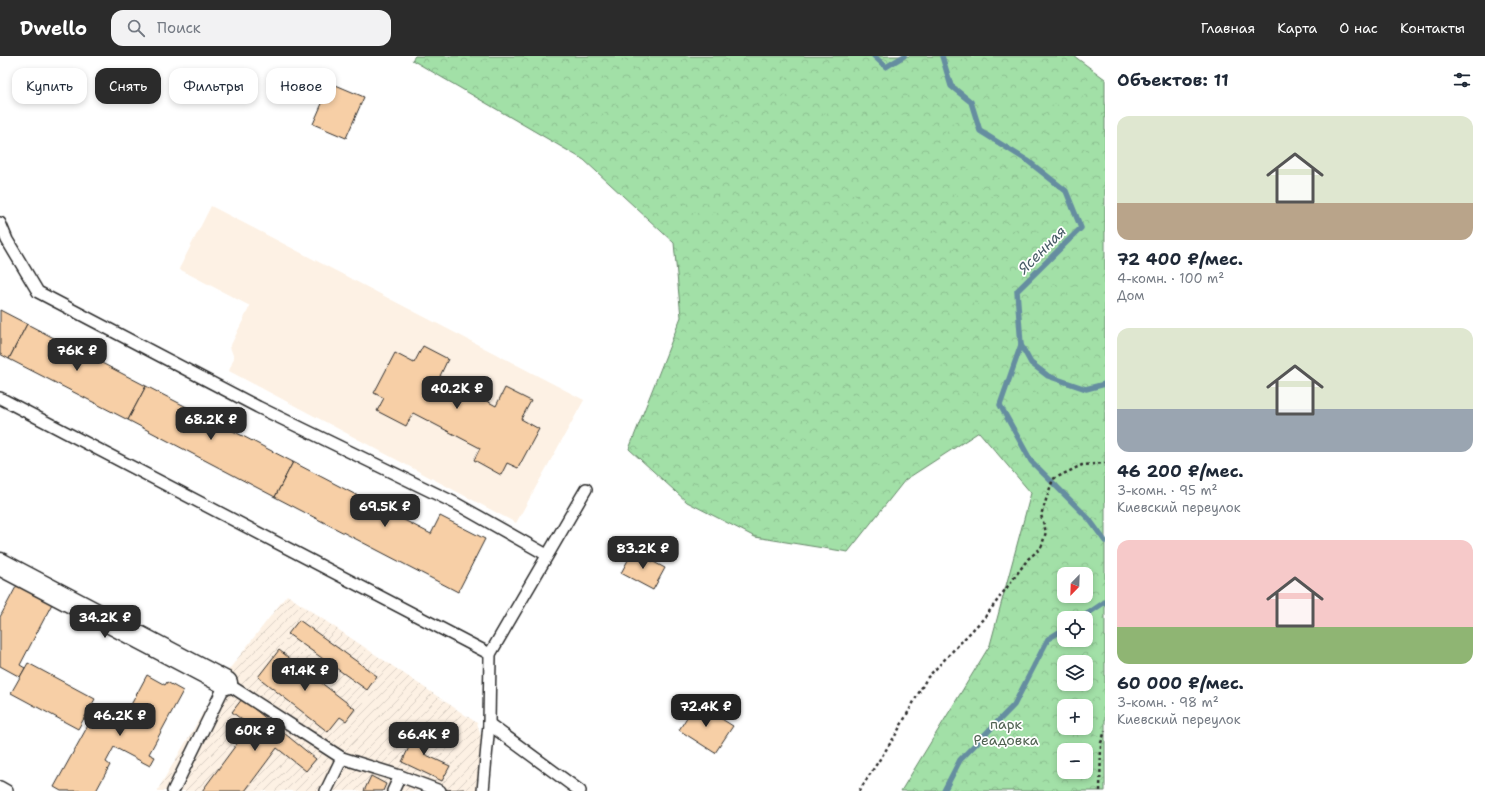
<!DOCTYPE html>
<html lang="ru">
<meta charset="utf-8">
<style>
body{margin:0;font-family:"Shantell Sans",sans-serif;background:#f2f2f3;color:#1f2937;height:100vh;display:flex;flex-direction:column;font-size:15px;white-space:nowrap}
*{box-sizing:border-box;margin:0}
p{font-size:13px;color:#747a83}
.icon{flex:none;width:22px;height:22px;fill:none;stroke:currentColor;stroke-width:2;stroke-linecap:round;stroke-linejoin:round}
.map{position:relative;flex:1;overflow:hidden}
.sheet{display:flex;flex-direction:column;background:#fff;width:380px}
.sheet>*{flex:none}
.guide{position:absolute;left:12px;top:12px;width:380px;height:36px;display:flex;gap:8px}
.needle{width:26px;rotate:203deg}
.controls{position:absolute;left:1057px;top:511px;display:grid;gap:8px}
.controls a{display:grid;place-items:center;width:36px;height:36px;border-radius:8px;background:#fff;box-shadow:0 2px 6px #0003;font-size:20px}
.price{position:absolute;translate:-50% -34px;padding:0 9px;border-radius:8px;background:#2b2b2b;color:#fff;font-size:13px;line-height:26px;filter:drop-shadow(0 1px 2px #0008)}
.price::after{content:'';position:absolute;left:50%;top:24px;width:12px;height:9px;margin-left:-6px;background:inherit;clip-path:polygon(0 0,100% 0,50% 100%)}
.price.current{background:#222;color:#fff}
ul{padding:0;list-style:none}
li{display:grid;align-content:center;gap:8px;height:212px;padding:0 12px}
li span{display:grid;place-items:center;height:124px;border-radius:12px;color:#555}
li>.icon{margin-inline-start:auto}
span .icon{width:72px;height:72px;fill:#fffc;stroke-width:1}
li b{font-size:17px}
h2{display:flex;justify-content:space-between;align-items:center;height:48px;padding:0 12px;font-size:17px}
.tag{padding:0 14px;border-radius:12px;background:#fff;box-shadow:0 2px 6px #0003;font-size:14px;line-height:36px}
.tag.current{background:#2b2b2b;color:#fff}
header{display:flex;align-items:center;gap:24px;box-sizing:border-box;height:56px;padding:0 20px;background:#2b2b2b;color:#fff}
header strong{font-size:19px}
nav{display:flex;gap:22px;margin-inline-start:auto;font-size:14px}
.search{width:280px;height:36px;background:#f2f2f3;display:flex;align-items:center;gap:10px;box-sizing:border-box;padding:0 14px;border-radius:12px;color:#747a83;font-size:15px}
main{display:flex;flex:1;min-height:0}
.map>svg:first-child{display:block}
.built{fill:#fdf1e4}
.industrial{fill:url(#industrial-furrows)}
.forest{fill:url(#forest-crowns);stroke:#668669;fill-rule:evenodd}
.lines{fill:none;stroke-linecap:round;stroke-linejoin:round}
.stream{stroke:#658da0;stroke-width:5.5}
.building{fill:#f7cfa6;stroke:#2b2b2b}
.lane-casing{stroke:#2b2b2b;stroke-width:14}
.street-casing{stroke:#2b2b2b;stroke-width:25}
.path{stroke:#2b2b2b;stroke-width:2.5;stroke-dasharray:3 3;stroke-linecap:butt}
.lane{stroke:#fff;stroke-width:11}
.street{stroke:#fff;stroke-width:22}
.labels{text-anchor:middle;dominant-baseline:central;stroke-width:3.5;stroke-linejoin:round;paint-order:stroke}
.park-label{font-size:14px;fill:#4f6150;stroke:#fff}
.water-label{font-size:15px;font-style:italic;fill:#485c66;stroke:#fff}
</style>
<header>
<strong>Dwello</strong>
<div class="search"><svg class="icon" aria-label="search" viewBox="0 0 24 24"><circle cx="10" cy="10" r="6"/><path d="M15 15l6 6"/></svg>Поиск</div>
<nav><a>Главная</a><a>Карта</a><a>О нас</a><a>Контакты</a></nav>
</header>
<main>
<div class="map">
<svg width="1105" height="735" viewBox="0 0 1105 735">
<defs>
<pattern id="industrial-furrows" width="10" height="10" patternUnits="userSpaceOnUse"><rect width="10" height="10" fill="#fdf1e4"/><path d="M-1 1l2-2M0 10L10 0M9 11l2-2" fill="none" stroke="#d9cfc4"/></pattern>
<pattern id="forest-crowns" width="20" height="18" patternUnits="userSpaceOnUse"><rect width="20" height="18" fill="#a2e0a7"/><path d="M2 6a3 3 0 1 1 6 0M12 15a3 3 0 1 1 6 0" fill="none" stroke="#8cc090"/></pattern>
</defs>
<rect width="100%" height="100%" fill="#fff"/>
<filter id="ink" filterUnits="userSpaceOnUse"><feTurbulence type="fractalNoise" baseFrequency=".025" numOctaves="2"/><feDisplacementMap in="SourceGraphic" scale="8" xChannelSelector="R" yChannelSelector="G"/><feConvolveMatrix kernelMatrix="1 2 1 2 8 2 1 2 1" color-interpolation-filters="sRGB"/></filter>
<g filter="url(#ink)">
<polygon class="built" points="211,150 584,344 516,467 229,315 234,302 230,291 250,250 179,213"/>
<polygon class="industrial" points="287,539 477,667 481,680 477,735 157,735 227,616"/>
<path class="forest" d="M415,0H1074L1105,23V735H901L990,589L1031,437L979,376L905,424L848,496L755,481L687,446L629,393L681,261L674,187L584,104L412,4ZM1064,518H1086V540H1064ZM1064,562H1086V584H1064ZM1064,606H1086V628H1064ZM1064,650H1086V672H1064ZM1064,694H1086V716H1064Z"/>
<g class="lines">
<g class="stream">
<polyline points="874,0 886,11 904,0"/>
<polyline points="942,0 951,30 971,46 980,75 1028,105 1066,135 1081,172 1017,235 1021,289 1031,307 1048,320 1086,333 1105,328"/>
<polyline points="1021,289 1000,349 1031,405 1089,463 1105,485"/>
<polyline points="1081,562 1105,546"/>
<polyline points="944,735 960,704 1014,649 1048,583 1064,573"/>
</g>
</g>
<g class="building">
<polygon points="331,27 364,41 346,82 313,68"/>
<polygon points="0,254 27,268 9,303 0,298"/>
<polygon points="27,268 146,330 128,364 9,303"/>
<polygon points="423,290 448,303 440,320 496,350 505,332 531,345 521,363 539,373 518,412 507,407 501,419 474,404 480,392 413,357 406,370 377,355 384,342 374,337 395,297 414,307"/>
<polygon points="146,330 293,406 275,441 128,364"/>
<polygon points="293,406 431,478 440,460 485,483 458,536 275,441"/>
<polygon points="633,495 665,512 653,534 621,517"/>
<polygon points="17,529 36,540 37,537 53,546 20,609 25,612 20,621 0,610 0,561"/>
<polygon points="299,564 377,620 367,634 288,578"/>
<polygon points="279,594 355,653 346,665 340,661 328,676 258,621"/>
<polygon points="28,607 95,643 78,673 11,637"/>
<polygon points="147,619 165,629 167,626 183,635 149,698 155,701 150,710 114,691 106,706 110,709 96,735 61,735 54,731 90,666 84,663 88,656 122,674 130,660 126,658"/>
<polygon points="242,643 316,703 306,715 277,692 245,735 202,735 250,670 232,656"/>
<polygon points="696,647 733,670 715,697 679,674"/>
<polygon points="419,670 434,676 424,698 450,710 442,725 402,706"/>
<polygon points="371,720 386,728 383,735 364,735"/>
<polygon points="464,733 464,735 447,734"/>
</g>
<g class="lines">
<defs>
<g id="lane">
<polyline points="0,167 7,184 38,236 258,351 455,447 547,499"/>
<polyline points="0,342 490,598"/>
<polyline points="489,668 580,735"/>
<polyline points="0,731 7,735"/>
<polyline points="173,735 226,627 342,702"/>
<polyline points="326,735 342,702 400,720"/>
<polyline points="393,735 400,720 440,735"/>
<polyline points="483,735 489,668 490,598 586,433"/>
</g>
<polyline id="street" points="0,508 226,627"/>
</defs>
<use href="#lane" class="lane-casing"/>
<use href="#street" class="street-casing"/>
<g class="path">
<polyline points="859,735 895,680 927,622 985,561 1028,503 1041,492 1046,476 1041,459 1053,423 1082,409 1105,407"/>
<polyline points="1100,735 1101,687 1105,675"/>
</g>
<use href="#lane" class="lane"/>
<use href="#street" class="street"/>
</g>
</g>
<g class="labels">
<g class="park-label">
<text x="1006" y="668">парк<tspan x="1006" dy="16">Реадовка</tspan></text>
</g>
<g class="water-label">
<text transform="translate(1042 194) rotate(-45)">Ясенная</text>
</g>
</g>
</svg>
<div class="controls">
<a><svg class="needle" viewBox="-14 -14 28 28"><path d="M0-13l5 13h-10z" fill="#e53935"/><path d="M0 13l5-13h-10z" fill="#747a83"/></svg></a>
<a><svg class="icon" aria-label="locate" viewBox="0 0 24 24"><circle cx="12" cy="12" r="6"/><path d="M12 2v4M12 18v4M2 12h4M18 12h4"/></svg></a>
<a><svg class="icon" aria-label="layers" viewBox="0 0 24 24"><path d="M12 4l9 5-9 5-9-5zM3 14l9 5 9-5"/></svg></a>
<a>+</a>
<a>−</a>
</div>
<b class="price" style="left:77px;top:316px">76K ₽</b>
<b class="price" style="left:457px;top:354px">40.2K ₽</b>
<b class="price" style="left:211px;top:385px">68.2K ₽</b>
<b class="price" style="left:385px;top:472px">69.5K ₽</b>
<b class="price" style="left:643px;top:514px">83.2K ₽</b>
<b class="price" style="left:105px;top:583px">34.2K ₽</b>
<b class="price" style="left:305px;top:636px">41.4K ₽</b>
<b class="price current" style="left:706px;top:672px">72.4K ₽</b>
<b class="price" style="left:120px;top:681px">46.2K ₽</b>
<b class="price" style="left:255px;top:696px">60K ₽</b>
<b class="price" style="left:424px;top:700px">66.4K ₽</b>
<div class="guide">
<a class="tag">Купить</a>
<a class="tag current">Снять</a>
<a class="tag">Фильтры</a>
<a class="tag">Новое</a>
</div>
</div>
<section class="sheet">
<h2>Объектов: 11<svg class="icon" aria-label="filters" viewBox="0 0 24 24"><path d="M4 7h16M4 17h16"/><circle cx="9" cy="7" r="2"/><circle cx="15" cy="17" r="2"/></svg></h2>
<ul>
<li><span style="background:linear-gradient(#dfe7d0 70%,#b9a48a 0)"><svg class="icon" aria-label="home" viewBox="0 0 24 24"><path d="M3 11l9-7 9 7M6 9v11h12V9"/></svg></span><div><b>72 400 ₽/мес.</b><p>4-комн. · 100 m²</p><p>Дом</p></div></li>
<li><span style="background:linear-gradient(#dfe7d0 65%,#9aa5b1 0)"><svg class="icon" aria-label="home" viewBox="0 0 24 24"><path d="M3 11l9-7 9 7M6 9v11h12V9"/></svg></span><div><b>46 200 ₽/мес.</b><p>3-комн. · 95 m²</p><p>Киевский переулок</p></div></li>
<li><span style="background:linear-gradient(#f6c9c9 70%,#8fb573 0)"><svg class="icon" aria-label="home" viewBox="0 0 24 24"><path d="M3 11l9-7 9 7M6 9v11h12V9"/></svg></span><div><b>60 000 ₽/мес.</b><p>3-комн. · 98 m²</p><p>Киевский переулок</p></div></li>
</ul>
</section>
</main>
